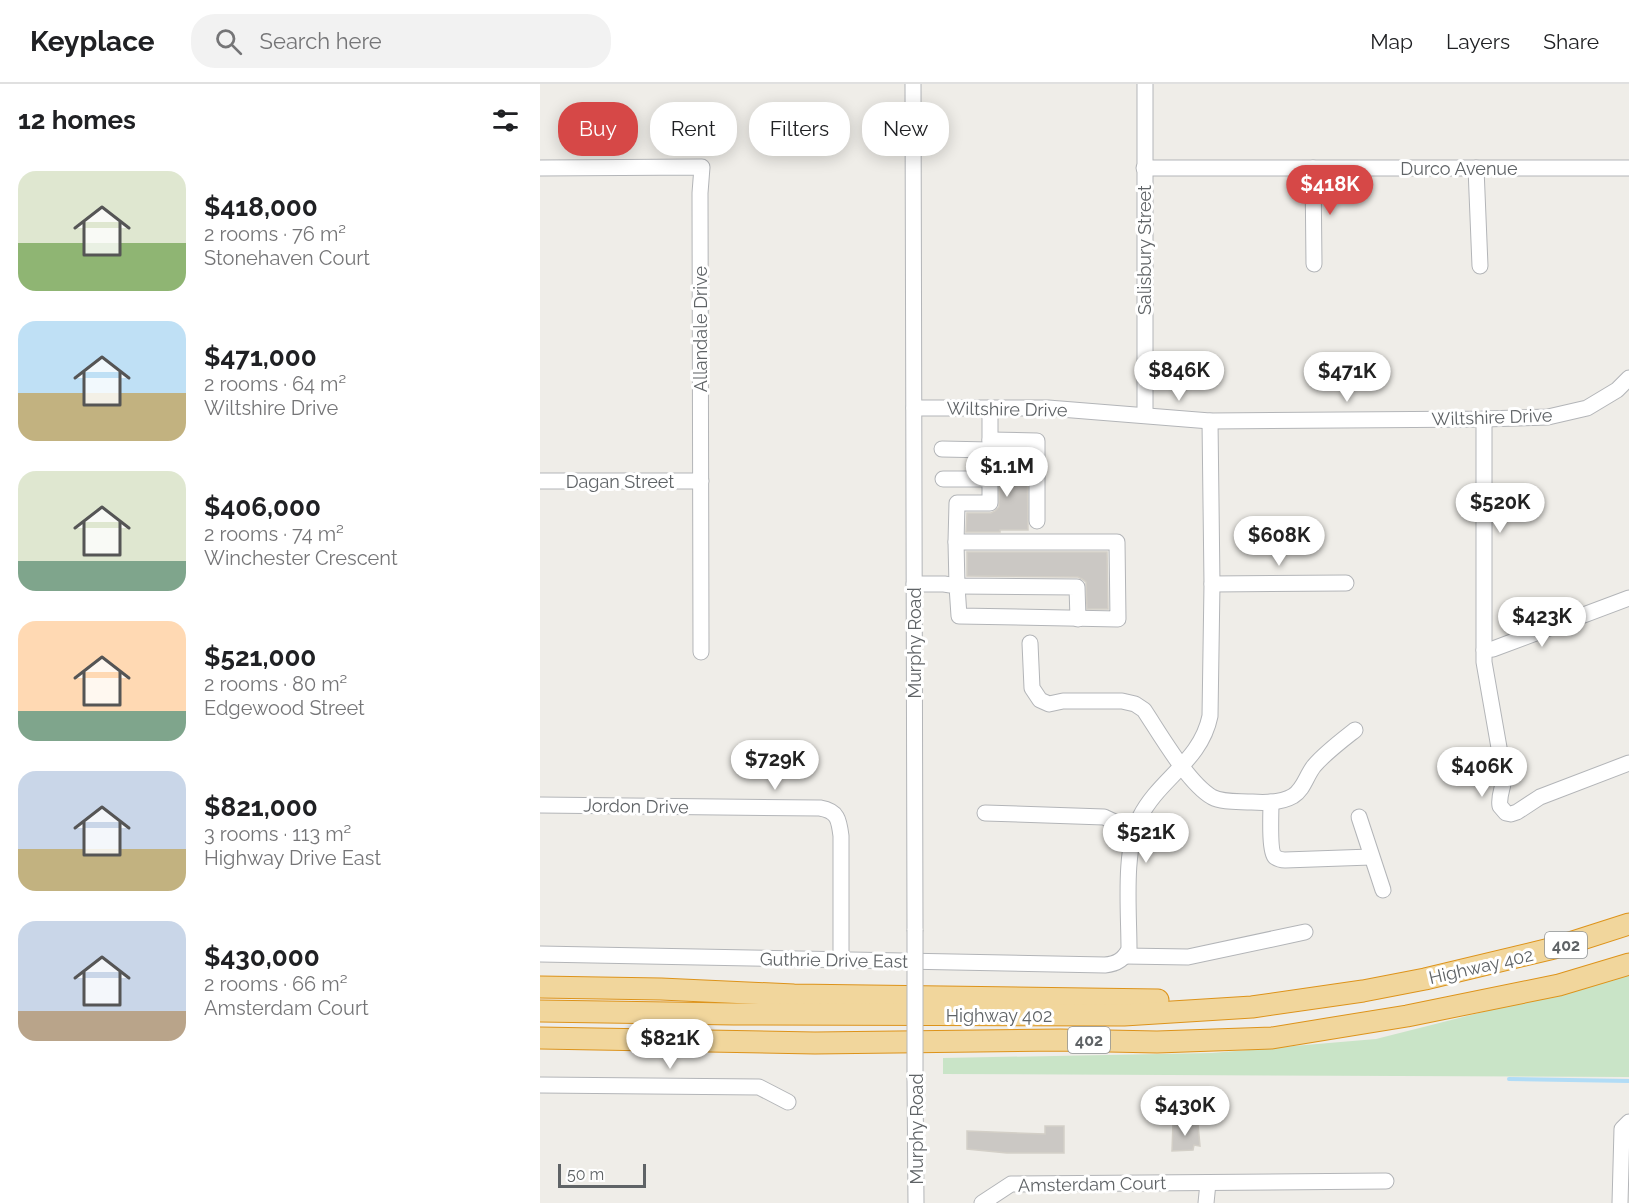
<!DOCTYPE html>
<meta charset="utf-8">
<style>
body{margin:0;font-family:Raleway,sans-serif;background:#f2f2f2;color:#202124;height:100vh;display:flex;flex-direction:column;font-size:22px;white-space:nowrap}
*{box-sizing:border-box;margin:0}
p{font-size:20px;color:#757577}
.icon{flex:none;width:33px;height:33px;fill:none;stroke:currentColor;stroke-width:2;stroke-linecap:round;stroke-linejoin:round}
.map{position:relative;flex:1;overflow:hidden}
.drawer{display:flex;flex-direction:column;background:#fff;width:540px}
.drawer>*{flex:none}
.banner{position:absolute;left:18px;top:18px;width:570px;height:54px;display:flex;gap:12px}
.scale{position:absolute;left:18px;bottom:15px;width:88px;box-sizing:border-box;padding-left:6px;border:3px solid #5f6366;border-top:0;font-size:16px;line-height:21px;white-space:nowrap;color:#5f6366;-webkit-text-stroke:4px #fff;paint-order:stroke}
.price{position:absolute;translate:-50% -51px;padding:0 14px;border-radius:21px;background:#fff;color:#222;font-size:20px;line-height:39px;filter:drop-shadow(0 2px 3px #0008)}
.price::after{content:'';position:absolute;left:50%;top:36px;width:18px;height:14px;margin-left:-9px;background:inherit;clip-path:polygon(0 0,100% 0,50% 100%)}
.price.current{background:#d64847;color:#fff}
ul{padding:0;list-style:none}
li{display:flex;align-items:center;gap:18px;height:150px;padding:0 18px}
li span{display:grid;place-items:center;flex:none;width:168px;height:120px;border-radius:18px;color:#555}
li>.icon{margin-inline-start:auto}
span .icon{width:72px;height:72px;fill:#fffc;stroke-width:1}
li b{font-size:26px}
h2{display:flex;justify-content:space-between;align-items:center;height:72px;padding:0 18px;font-size:26px}
.pill{padding:0 21px;border-radius:24px;background:#fff;box-shadow:0 3px 15px #0003;font-size:21px;line-height:54px}
.pill.current{background:#d64847;color:#fff}
header{display:flex;align-items:center;gap:36px;box-sizing:border-box;height:84px;padding:0 30px;background:#fff;border-bottom:2px solid #e0e0e0}
header strong{font-size:28px}
nav{display:flex;gap:33px;margin-inline-start:auto;font-size:21px}
.search{width:420px;height:54px;background:#f2f2f2;display:flex;align-items:center;gap:15px;box-sizing:border-box;padding:0 21px;border-radius:24px;color:#757577;font-size:22px}
main{display:flex;flex:1;min-height:0}
.map>svg:first-child{display:block}
.green{fill:#c9e4c7}
.lines{fill:none;stroke-linecap:round;stroke-linejoin:round}
.stream{stroke:#b1dcf6;stroke-width:4}
.building{fill:#cbc8c4;stroke:#d3cfc7;stroke-width:1.5}
.minor-casing{stroke:#b3b5b8;stroke-width:17}
.highway-casing{stroke:#dd931a;stroke-width:23}
.minor{stroke:#fff;stroke-width:15}
.highway{stroke:#f1d69c;stroke-width:21}
.minor-bridge-casing{stroke:#b3b5b8;stroke-width:17;stroke-linecap:butt}
.minor-bridge{stroke:#fff;stroke-width:15}
.labels{text-anchor:middle;dominant-baseline:central;stroke-width:6;stroke-linejoin:round;paint-order:stroke}
.shield{fill:#fff;stroke:#8f9294;stroke-width:1.5}
.shield-label{font-size:16px;font-weight:bold;fill:#5f6366}
.street-label{font-size:18px;fill:#5f6366;stroke:#fff}
</style>
<header>
<strong>Keyplace</strong>
<div class="search"><svg class="icon" aria-label="search" viewBox="0 0 24 24"><circle cx="10" cy="10" r="6"/><path d="M15 15l6 6"/></svg>Search here</div>
<nav><a>Map</a><a>Layers</a><a>Share</a></nav>
</header>
<main>
<section class="drawer">
<h2>12 homes<svg class="icon" aria-label="filters" viewBox="0 0 24 24"><path d="M4 7h16M4 17h16"/><circle cx="9" cy="7" r="2"/><circle cx="15" cy="17" r="2"/></svg></h2>
<ul>
<li><span style="background:linear-gradient(#dfe7d0 60%,#8fb573 0)"><svg class="icon" aria-label="home" viewBox="0 0 24 24"><path d="M3 11l9-7 9 7M6 9v11h12V9"/></svg></span><div><b>$418,000</b><p>2 rooms · 76 m²</p><p>Stonehaven Court</p></div></li>
<li><span style="background:linear-gradient(#bfe0f5 60%,#c2b280 0)"><svg class="icon" aria-label="home" viewBox="0 0 24 24"><path d="M3 11l9-7 9 7M6 9v11h12V9"/></svg></span><div><b>$471,000</b><p>2 rooms · 64 m²</p><p>Wiltshire Drive</p></div></li>
<li><span style="background:linear-gradient(#dfe7d0 75%,#7fa58c 0)"><svg class="icon" aria-label="home" viewBox="0 0 24 24"><path d="M3 11l9-7 9 7M6 9v11h12V9"/></svg></span><div><b>$406,000</b><p>2 rooms · 74 m²</p><p>Winchester Crescent</p></div></li>
<li><span style="background:linear-gradient(#ffd9b3 75%,#7fa58c 0)"><svg class="icon" aria-label="home" viewBox="0 0 24 24"><path d="M3 11l9-7 9 7M6 9v11h12V9"/></svg></span><div><b>$521,000</b><p>2 rooms · 80 m²</p><p>Edgewood Street</p></div></li>
<li><span style="background:linear-gradient(#c9d6e8 65%,#c2b280 0)"><svg class="icon" aria-label="home" viewBox="0 0 24 24"><path d="M3 11l9-7 9 7M6 9v11h12V9"/></svg></span><div><b>$821,000</b><p>3 rooms · 113 m²</p><p>Highway Drive East</p></div></li>
<li><span style="background:linear-gradient(#c9d6e8 75%,#b9a48a 0)"><svg class="icon" aria-label="home" viewBox="0 0 24 24"><path d="M3 11l9-7 9 7M6 9v11h12V9"/></svg></span><div><b>$430,000</b><p>2 rooms · 66 m²</p><p>Amsterdam Court</p></div></li>
</ul>
</section>
<div class="map">
<svg width="1089" height="1119" viewBox="0 0 1089 1119">
<rect width="100%" height="100%" fill="#efede8"/>
<polygon class="green" points="1089,891 1089,993 403,990 403,974 672,969 836,955"/>
<g class="lines">
<polyline class="stream" points="969,995 1089,997"/>
</g>
<g class="building">
<polygon points="460,366 487,367 488,446 460,446 460,448 426,448 427,429 451,429 455,427 459,423"/>
<polygon points="427,468 567,468 568,525 547,525 546,498 542,495 538,493 427,492"/>
<polygon points="633,1039 658,1040 660,1062 654,1061 653,1066 632,1067"/>
<polygon points="505,1042 524,1042 524,1069 467,1069 427,1065 427,1047 505,1050"/>
</g>
<g class="lines">
<defs>
<g id="minor">
<polyline points="373,0 375,846"/>
<polyline points="0,84 162,83 160,109 161,568"/>
<polyline points="604,84 1089,84"/>
<polyline points="773,84 774,180"/>
<polyline points="936,84 940,182"/>
<polyline points="374,324 508,324 670,337 944,335 1008,333 1047,324 1077,306 1089,294"/>
<polyline points="450,324 450,366"/>
<polyline points="605,331 605,0"/>
<path d="M944,335V578L964,692C964,703 958,711 960,722L966,729L971,730L977,728L1000,713L1089,679"/>
<polyline points="450,356 497,357 497,437"/>
<polyline points="402,365 450,366 450,395"/>
<polyline points="0,397 161,397"/>
<polyline points="416,458 417,502 537,503 538,535"/>
<polyline points="374,500 404,500 417,502 419,532 578,535 577,458 416,458 417,419 450,419 450,395 403,395"/>
<polyline points="672,500 806,499"/>
<path d="M490,559L492,604L500,616L509,620L523,617H582L595,620L604,626C620,650 648,699 672,713C683,719 700,717 712,718C725,719 741,719 753,712C764,705 766,692 774,682C785,669 801,657 815,646"/>
<polyline points="944,566 953,565 1089,514"/>
<path d="M731,718C731,728 729,767 735,773C738,775 742,776 745,776L831,773"/>
<path d="M0,721L280,724C298,727 299,736 301,752V876"/>
<polyline points="445,729 564,733 594,747"/>
<polyline points="819,733 843,806"/>
<path d="M0,870L565,881C576,880 584,876 589,865C589,827 583,766 600,733C619,695 661,677 670,632L672,500L670,337"/>
<polyline points="585,872 648,873 765,848"/>
<polyline points="375,995 376,1119"/>
<polyline points="0,1001 219,1003 248,1018"/>
<polyline points="442,1119 471,1100 846,1097"/>
<polyline points="666,1119 668,1099"/>
<polyline points="1080,1119 1082,1045 1089,1038"/>
</g>
<g id="highway">
<polyline points="0,903 121,905 254,911 618,916"/>
<polyline points="0,927 194,930 584,931 712,923 823,907 885,895 1014,864 1089,840"/>
<polyline points="0,954 275,959 520,956 617,958 732,954 867,932 1019,901 1089,880"/>
</g>
</defs>
<use href="#minor" class="minor-casing"/>
<use href="#highway" class="highway-casing"/>
<use href="#minor" class="minor"/>
<use href="#highway" class="highway"/>
<defs>
<polyline id="minor-bridge" points="375,846 375,995"/>
</defs>
<use href="#minor-bridge" class="minor-bridge-casing"/>
<use href="#minor-bridge" class="minor-bridge"/>
</g>
<g class="labels">
<g class="shield">
<rect x="1005" y="848" width="42" height="26" rx="4.5"/>
<rect x="528" y="943" width="42" height="26" rx="4.5"/>
</g>
<g class="shield-label">
<text x="1026" y="861">402</text>
<text x="549" y="956">402</text>
</g>
<g class="street-label">
<text x="919" y="84">Durco Avenue</text>
<text transform="translate(604 166) rotate(-90)">Salisbury Street</text>
<text transform="translate(160 245) rotate(-90)">Allandale Drive</text>
<text transform="translate(467 325) rotate(1)">Wiltshire Drive</text>
<text transform="translate(952 333) rotate(-2)">Wiltshire Drive</text>
<text x="80" y="397">Dagan Street</text>
<text transform="translate(374 559) rotate(-90)">Murphy Road</text>
<text transform="translate(96 722) rotate(1)">Jordon Drive</text>
<text transform="translate(294 876) rotate(1)">Guthrie Drive East</text>
<text transform="translate(941 882) rotate(-13)">Highway 402</text>
<text x="459" y="931">Highway 402</text>
<text transform="translate(376 1045) rotate(-90)">Murphy Road</text>
<text transform="translate(552 1100) rotate(-1)">Amsterdam Court</text>
</g>
</g>
</svg>
<div class="scale">50 m</div>
<b class="price current" style="left:790px;top:132px">$418K</b>
<b class="price" style="left:639px;top:318px">$846K</b>
<b class="price" style="left:807px;top:319px">$471K</b>
<b class="price" style="left:467px;top:414px">$1.1M</b>
<b class="price" style="left:960px;top:450px">$520K</b>
<b class="price" style="left:739px;top:483px">$608K</b>
<b class="price" style="left:1002px;top:564px">$423K</b>
<b class="price" style="left:235px;top:707px">$729K</b>
<b class="price" style="left:942px;top:714px">$406K</b>
<b class="price" style="left:606px;top:780px">$521K</b>
<b class="price" style="left:130px;top:986px">$821K</b>
<b class="price" style="left:645px;top:1053px">$430K</b>
<div class="banner">
<a class="pill current">Buy</a>
<a class="pill">Rent</a>
<a class="pill">Filters</a>
<a class="pill">New</a>
</div>
</div>
</main>
